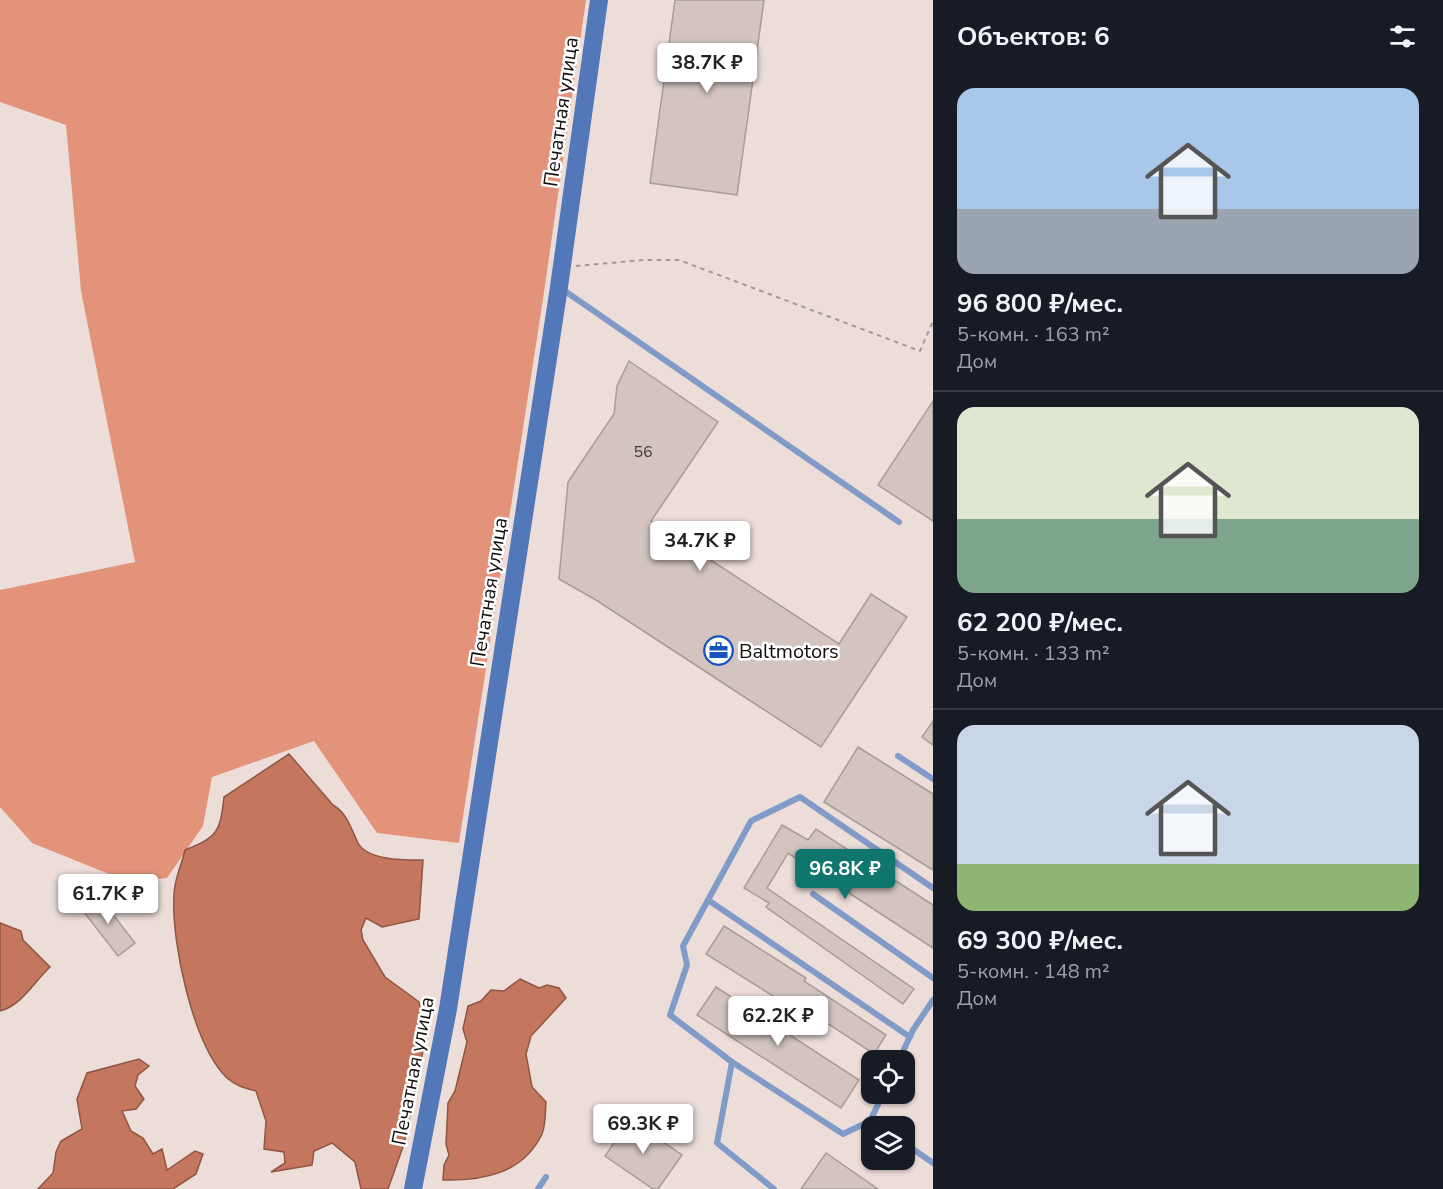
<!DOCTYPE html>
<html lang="ru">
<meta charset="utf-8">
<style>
body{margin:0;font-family:"Nunito Sans",sans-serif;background:#242831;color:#f1f3f6;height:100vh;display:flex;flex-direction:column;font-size:22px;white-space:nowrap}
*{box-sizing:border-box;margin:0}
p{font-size:20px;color:#9ea1a6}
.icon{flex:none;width:33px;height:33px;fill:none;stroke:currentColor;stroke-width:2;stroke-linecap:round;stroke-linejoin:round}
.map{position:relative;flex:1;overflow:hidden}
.sheet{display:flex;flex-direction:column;background:#171b24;width:510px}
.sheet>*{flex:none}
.fabs{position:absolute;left:861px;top:1050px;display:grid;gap:12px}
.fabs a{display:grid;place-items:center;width:54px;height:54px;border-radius:12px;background:#171b24;box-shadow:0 2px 4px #0004;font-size:30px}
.price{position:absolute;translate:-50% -51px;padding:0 14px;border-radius:6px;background:#fff;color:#222;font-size:20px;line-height:39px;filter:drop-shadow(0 2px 3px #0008)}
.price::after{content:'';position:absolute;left:50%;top:36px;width:18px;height:14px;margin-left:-9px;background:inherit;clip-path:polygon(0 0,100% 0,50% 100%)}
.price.active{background:#0f766e;color:#fff}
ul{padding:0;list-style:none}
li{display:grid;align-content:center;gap:12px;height:318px;padding:0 24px}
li+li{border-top:2px solid #363941}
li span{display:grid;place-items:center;height:186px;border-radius:18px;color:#555}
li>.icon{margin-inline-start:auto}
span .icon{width:108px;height:108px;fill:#fffc;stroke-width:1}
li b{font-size:26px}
h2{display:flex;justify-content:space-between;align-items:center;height:72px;padding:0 24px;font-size:26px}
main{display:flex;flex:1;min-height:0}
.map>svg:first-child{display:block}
.forest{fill:#e3937a}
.water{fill:#c4765e;stroke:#8e5645;stroke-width:1.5}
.building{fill:#d3c4bf;stroke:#a99b96;stroke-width:1.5}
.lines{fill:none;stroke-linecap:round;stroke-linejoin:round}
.path{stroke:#a49794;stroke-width:2;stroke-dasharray:4.5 4.5;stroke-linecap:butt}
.lane{stroke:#819bc9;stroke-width:6}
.secondary{stroke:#5278ba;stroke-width:18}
.labels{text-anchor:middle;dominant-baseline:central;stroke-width:5;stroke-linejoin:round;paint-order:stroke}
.number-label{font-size:16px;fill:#423a38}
.street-label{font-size:20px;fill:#110c0b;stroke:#fff}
.poi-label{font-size:20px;fill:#110c0b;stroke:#fff;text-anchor:start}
</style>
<main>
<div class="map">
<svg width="933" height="1189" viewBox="0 0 933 1189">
<rect width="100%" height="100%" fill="#edddd9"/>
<polygon class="forest" points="0,0 586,0 543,299 459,843 377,833 314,741 212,777 203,826 167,878 129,882 32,843 0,807 0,590 135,562 81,291 66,125 0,102"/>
<g class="water">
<path d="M289,754L333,805C348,814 351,829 358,843C368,861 406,860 423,860L419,919L382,927L366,918L361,930L363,940L385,977L419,1002L426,1036L404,1144L388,1189H361L355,1162L332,1143L314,1151L312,1165L271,1172L285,1163L284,1152L264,1149L266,1121L256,1091C245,1088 236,1086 227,1078C193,1045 171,942 174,895C174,880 182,864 185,850C218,837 220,832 224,797Z"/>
<path d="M0,923L21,931L23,940L50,967C34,982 21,1006 0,1011Z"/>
<path d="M520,979L539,988L547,985L559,988L566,998L531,1036L526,1054L532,1087L546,1102C545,1112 546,1125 542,1134C523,1174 482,1181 443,1180L444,1165L449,1155L446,1144L448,1103L455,1091L467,1042L463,1029L468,1006L481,1001L491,990L504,991Z"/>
<polygon points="139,1059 149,1066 138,1075 135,1086 144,1099 136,1109 122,1111 131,1131 143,1138 153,1154 162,1149 167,1170 195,1151 203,1154 196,1174 173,1189 38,1189 53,1173 56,1152 61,1141 82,1129 77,1099 87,1073"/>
</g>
<g class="building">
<polygon points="675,0 764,0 737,195 650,183"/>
<polygon points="629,361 718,422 651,521 839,644 871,594 907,617 821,747 596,600 559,579 568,482 614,414 617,386"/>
<polygon points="933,401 933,521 878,485"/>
<polygon points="933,721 933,745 922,737"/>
<polygon points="858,747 933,794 933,870 824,802"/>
<polygon points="782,825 808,840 816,829 933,905 933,948 788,853 767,888 914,989 903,1004 766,907 769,903 744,888"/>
<polygon points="97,894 135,943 118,956 80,907"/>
<polygon points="724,926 806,978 804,981 886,1035 874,1054 792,1000 789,1006 706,954"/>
<polygon points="716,987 859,1080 841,1108 697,1015"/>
<polygon points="630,1119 682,1155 658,1189 653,1189 605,1156"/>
<polygon points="826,1153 878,1189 801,1189"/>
</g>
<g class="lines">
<polyline class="path" points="576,266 643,260 679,260 920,351 933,321"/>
<g class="lane">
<polyline points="562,289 899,522"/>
<polyline points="898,756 933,779"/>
<polyline points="813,894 933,978"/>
<polyline points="708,900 910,1037"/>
<polyline points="899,1060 913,1030 933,1000"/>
<polyline points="732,1062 670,1015 687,965 683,946 751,821 800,797 933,888"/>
<polyline points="870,1121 879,1126"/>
<polyline points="904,1143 933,1163"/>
<polyline points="538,1189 546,1177"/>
<polyline points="774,1189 717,1143 732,1062 843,1134 870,1121 883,1094"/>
</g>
<polyline class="secondary" points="413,1189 448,1009 559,287 599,0"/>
</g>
<defs>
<symbol id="office-ring" viewBox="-11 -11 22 22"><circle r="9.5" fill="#fff" stroke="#1653bf" stroke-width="1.5"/><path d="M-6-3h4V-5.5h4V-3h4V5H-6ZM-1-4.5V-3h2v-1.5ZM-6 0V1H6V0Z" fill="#1653bf"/></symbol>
</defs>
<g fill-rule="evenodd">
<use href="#office-ring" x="702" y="634" width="33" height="33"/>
</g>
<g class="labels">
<g class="number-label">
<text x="643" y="452">56</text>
</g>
<g class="street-label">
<text transform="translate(561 112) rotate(-82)">Печатная улица</text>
<text transform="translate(489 592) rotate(-81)">Печатная улица</text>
<text transform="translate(413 1071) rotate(-79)">Печатная улица</text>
</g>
<g class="poi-label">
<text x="739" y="651">Baltmotors</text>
</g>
</g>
</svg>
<div class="fabs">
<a><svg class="icon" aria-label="locate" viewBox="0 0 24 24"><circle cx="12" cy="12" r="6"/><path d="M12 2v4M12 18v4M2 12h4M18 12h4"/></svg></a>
<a><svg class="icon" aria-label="layers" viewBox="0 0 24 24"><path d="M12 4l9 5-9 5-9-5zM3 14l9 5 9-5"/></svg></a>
</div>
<b class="price" style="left:707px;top:94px">38.7K ₽</b>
<b class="price" style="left:700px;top:572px">34.7K ₽</b>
<b class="price active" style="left:845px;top:900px">96.8K ₽</b>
<b class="price" style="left:108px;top:925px">61.7K ₽</b>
<b class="price" style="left:778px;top:1047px">62.2K ₽</b>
<b class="price" style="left:643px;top:1155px">69.3K ₽</b>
</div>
<section class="sheet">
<h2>Объектов: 6<svg class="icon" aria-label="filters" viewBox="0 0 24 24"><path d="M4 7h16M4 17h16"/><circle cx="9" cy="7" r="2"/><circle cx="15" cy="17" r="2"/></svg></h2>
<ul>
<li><span style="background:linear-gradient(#a9c7e8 65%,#9aa5b1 0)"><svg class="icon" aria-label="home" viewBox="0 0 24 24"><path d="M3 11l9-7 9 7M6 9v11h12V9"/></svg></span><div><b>96 800 ₽/мес.</b><p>5-комн. · 163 m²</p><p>Дом</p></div></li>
<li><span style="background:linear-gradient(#dfe7d0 60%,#7fa58c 0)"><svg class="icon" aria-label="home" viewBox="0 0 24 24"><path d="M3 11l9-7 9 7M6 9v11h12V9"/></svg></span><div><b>62 200 ₽/мес.</b><p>5-комн. · 133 m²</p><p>Дом</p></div></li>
<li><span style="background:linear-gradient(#c9d6e8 75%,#8fb573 0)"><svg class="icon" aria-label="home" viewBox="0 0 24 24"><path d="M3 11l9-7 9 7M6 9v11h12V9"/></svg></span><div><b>69 300 ₽/мес.</b><p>5-комн. · 148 m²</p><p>Дом</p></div></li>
</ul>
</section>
</main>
